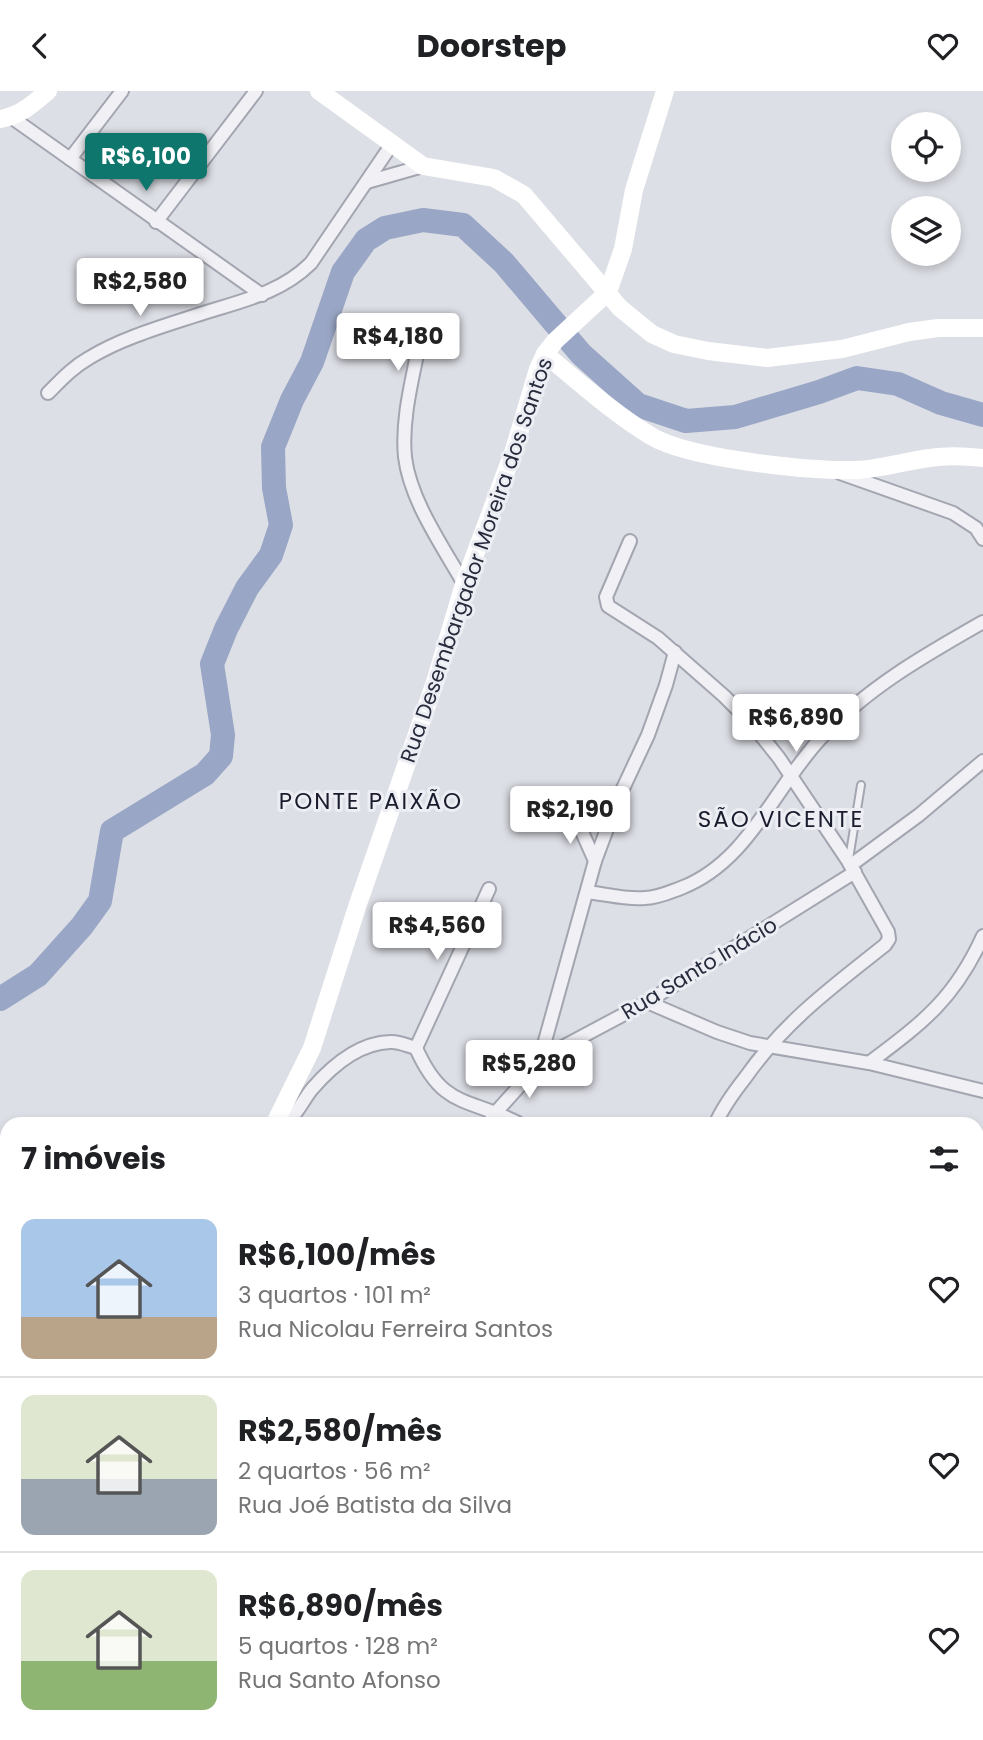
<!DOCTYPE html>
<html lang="pt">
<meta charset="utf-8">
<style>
body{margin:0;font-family:Poppins,sans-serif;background:#f2f2f2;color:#202124;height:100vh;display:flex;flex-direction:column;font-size:26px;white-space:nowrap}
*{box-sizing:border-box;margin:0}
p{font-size:23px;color:#757577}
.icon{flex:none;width:38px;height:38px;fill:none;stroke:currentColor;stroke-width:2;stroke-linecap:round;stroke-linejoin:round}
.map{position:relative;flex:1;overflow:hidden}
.drawer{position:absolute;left:0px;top:1026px;width:984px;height:625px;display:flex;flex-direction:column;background:#fff;border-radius:21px 21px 0 0;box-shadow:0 4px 10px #0003}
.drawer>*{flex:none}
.controls{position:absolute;left:891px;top:21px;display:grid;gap:14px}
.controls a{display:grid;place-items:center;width:70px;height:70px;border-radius:50%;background:#fff;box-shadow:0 4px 10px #0003;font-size:35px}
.price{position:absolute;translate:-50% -60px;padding:0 16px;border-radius:7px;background:#fff;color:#222;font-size:23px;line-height:46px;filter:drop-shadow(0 2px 4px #0008)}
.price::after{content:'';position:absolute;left:50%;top:42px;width:21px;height:16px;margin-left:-10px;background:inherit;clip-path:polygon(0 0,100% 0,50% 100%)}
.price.on{background:#0f766e;color:#fff}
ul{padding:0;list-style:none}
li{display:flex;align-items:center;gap:21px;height:175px;padding:0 21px}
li+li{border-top:2px solid #e0e0e0}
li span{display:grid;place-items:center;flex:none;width:196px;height:140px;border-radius:14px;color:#555}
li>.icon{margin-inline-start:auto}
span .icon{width:84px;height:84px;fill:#fffc;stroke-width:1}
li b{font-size:30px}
h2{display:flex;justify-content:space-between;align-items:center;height:84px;padding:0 21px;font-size:30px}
header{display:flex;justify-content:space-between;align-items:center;height:91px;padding:0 21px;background:#fff;font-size:32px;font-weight:700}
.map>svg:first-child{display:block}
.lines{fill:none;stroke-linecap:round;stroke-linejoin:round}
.river{stroke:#99a6c5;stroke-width:24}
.lane-casing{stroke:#a3a5b0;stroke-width:10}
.street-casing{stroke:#a3a5b0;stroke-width:16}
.lane{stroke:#f0f0f5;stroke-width:6}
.street{stroke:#f0f0f5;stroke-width:12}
.secondary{stroke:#fff;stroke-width:18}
.labels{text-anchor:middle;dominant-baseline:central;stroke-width:6;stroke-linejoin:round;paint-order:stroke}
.street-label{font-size:21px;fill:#272b3c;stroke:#eceef4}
.neighbourhood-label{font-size:23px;letter-spacing:2px;fill:#1a1c2d;stroke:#eceef4}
</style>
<header><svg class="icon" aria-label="back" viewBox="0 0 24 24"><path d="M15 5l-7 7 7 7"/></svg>Doorstep<svg class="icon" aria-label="heart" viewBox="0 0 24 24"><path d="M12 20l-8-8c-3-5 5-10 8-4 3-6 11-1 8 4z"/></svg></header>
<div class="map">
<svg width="983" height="1649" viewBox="0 0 983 1649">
<rect width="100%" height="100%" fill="#dddfe6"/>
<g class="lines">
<g class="river">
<polyline points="0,908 38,884 82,835 100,810 112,740 205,683 221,665 223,644 212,573 226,538 247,497 271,464 281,434 274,397 273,356 292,309 312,271 343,181 366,149 385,137 423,129 463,134 504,172 581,263 638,314 686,330 735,326 819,301 857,287 898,293 941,312 983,324"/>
<polyline points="0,1405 7,1419"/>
<polyline points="0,1505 7,1504"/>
</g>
<defs>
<polyline id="lane" points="849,768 861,694"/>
<g id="street">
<polyline points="11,26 262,204"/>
<polyline points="70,68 122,0"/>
<polyline points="367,91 423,75"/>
<polyline points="156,131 256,0"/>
<path d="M421,243C414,283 401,326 405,366C410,409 443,456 464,493"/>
<path d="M48,302C61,289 73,276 89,267C120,248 160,236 194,225C236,211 279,204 311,172L392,53"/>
<polyline points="840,382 953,422 976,437 983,448"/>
<path d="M630,450L606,506L608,515L658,547L724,605L751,632L779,667L848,770L888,841L889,848L885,854C832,896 784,931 745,987C734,1001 723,1016 716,1032"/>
<polyline points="575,725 595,770"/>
<polyline points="851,774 919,724 983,670"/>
<path d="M587,801C605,803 627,809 645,807C657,807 670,801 681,797C748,771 773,699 820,648C865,598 925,564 983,531"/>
<polyline points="647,911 717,941 750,952 869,972 983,1000"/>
<polyline points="416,957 489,798"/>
<polyline points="540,968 595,770 619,706 648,644 666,594 675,561"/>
<path d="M869,972C922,932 954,909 983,845"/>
<path d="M285,1032C297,1024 303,1009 312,998C331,976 359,952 390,951C398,950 408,955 416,957C443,1018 467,1006 518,1032"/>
<polyline points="489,1032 496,1021 525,989 540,968 647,911 855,781"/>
<polyline points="976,1117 983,1117"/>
<polyline points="976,1348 983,1348"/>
<polyline points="173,1649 175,1643"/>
<polyline points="308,1649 310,1643"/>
<polyline points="325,1649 325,1643"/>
<polyline points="629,1649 631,1643"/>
<polyline points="730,1649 732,1643"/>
<polyline points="793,1649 793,1643"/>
</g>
</defs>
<use href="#lane" class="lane-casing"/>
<use href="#street" class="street-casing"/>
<use href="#lane" class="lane"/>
<use href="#street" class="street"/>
<g class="secondary">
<polyline points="319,0 423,75 494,87 524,104 620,217 652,243 674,253 708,260 767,267 842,258 909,241 938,237 983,237"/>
<path d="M0,28C20,25 33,13 48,0"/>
<path d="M545,263C579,291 613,322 651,345C689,368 809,380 856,379C881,378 905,370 930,367C947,364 965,365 983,367"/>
<polyline points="275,1032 312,957 357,816 435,591 464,493 514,359 538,278 545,263 555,250 608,201 623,158 634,99 665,0"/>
<polyline points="23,1649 29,1643"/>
</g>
</g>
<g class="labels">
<g class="street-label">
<text transform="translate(476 469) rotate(-71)">Rua Desembargador Moreira dos Santos</text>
<text transform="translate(699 877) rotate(-31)">Rua Santo Inácio</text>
</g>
<g class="neighbourhood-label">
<text x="371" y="710">PONTE PAIXÃO</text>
<text x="781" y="728">SÃO VICENTE</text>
</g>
</g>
</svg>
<div class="controls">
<a><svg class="icon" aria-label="locate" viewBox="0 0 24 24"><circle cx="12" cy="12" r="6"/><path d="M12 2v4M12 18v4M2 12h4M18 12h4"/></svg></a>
<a><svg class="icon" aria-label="layers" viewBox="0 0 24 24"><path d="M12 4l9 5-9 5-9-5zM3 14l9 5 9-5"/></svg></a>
</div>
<b class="price on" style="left:146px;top:102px">R$6,100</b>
<b class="price" style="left:140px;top:227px">R$2,580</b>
<b class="price" style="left:398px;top:282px">R$4,180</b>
<b class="price" style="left:796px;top:663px">R$6,890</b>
<b class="price" style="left:570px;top:755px">R$2,190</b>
<b class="price" style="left:437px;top:871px">R$4,560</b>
<b class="price" style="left:529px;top:1009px">R$5,280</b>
<section class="drawer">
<h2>7 imóveis<svg class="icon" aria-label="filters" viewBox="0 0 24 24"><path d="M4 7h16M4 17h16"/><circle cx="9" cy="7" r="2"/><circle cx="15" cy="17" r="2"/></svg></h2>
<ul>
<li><span style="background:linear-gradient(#a9c7e8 70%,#b9a48a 0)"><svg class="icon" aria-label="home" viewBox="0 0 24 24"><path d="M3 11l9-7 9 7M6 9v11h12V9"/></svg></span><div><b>R$6,100/mês</b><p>3 quartos · 101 m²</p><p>Rua Nicolau Ferreira Santos</p></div><svg class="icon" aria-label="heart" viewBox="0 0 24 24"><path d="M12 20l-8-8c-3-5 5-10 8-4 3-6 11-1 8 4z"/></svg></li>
<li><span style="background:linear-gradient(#dfe7d0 60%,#9aa5b1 0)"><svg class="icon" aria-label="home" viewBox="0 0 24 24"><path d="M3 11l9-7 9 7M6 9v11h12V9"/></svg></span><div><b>R$2,580/mês</b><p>2 quartos · 56 m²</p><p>Rua Joé Batista da Silva</p></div><svg class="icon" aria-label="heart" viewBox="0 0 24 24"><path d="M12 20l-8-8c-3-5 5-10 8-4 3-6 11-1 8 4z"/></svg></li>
<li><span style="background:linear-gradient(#dfe7d0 65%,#8fb573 0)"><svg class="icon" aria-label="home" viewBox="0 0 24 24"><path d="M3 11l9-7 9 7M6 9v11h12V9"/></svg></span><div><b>R$6,890/mês</b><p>5 quartos · 128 m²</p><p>Rua Santo Afonso</p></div><svg class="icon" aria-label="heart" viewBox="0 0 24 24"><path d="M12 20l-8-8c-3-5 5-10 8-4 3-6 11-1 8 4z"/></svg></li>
</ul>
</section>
</div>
